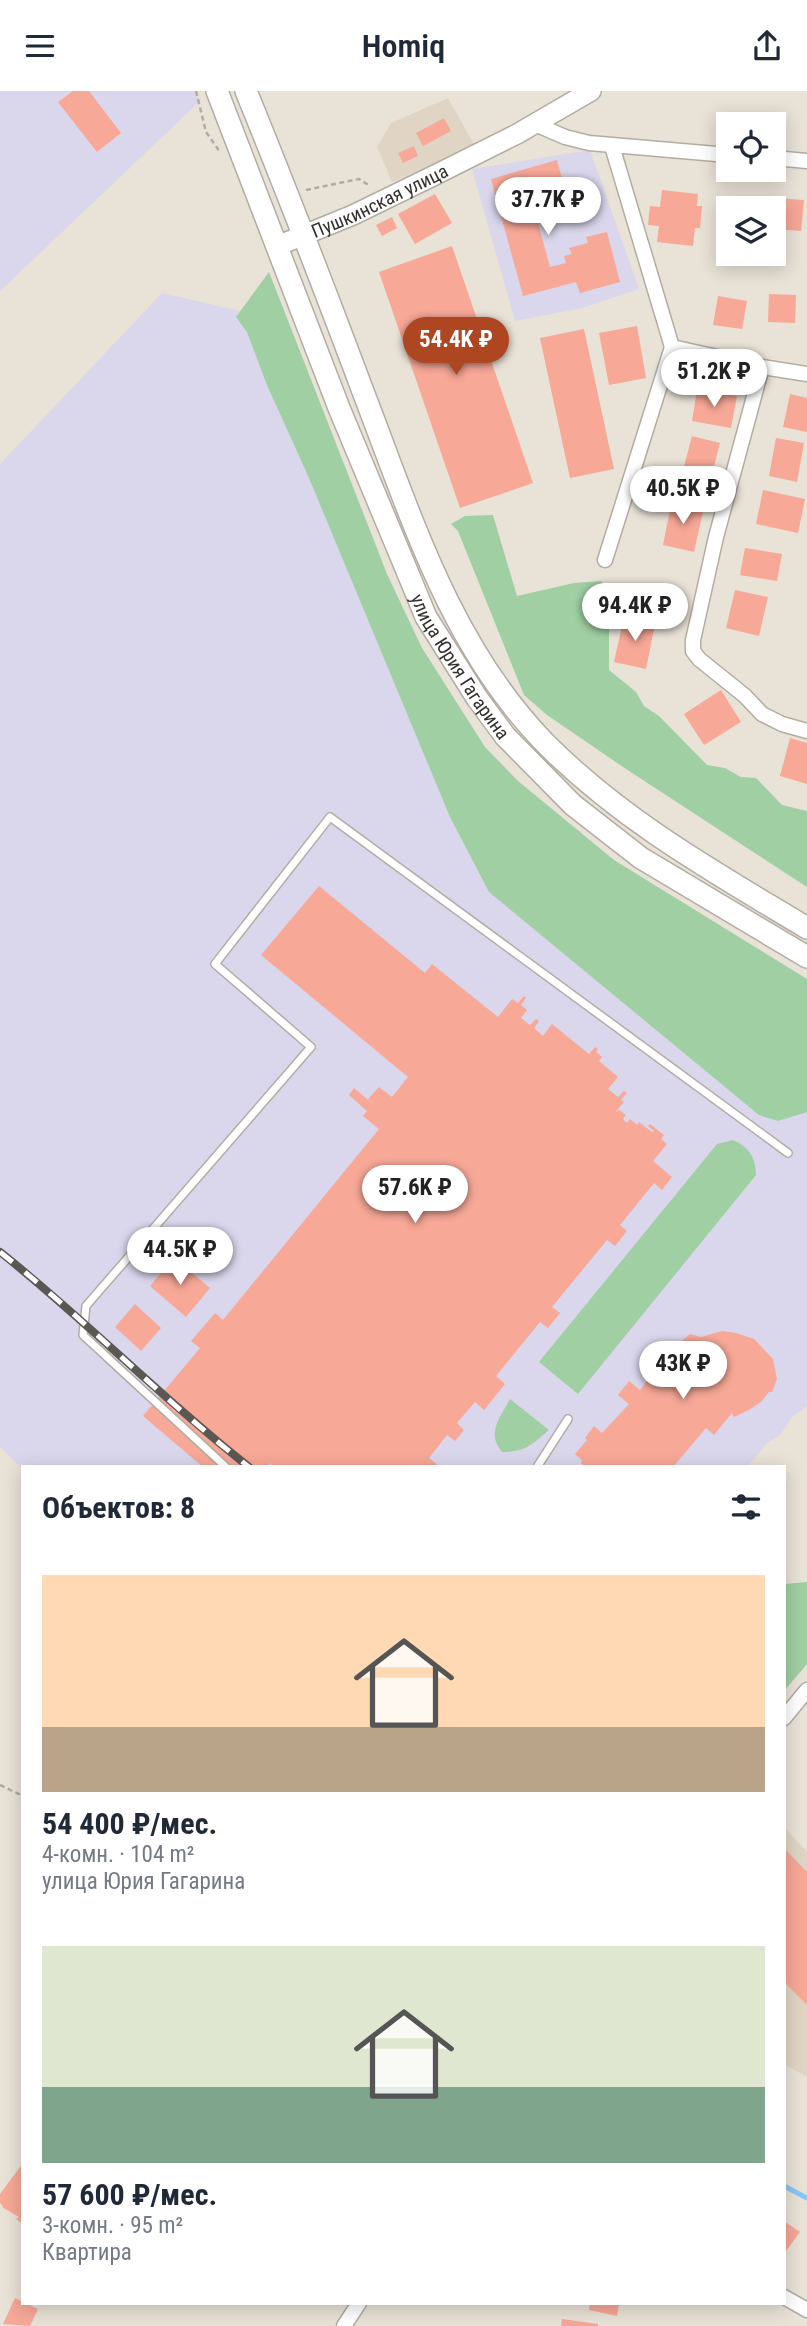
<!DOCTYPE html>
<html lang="ru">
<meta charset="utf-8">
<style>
body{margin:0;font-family:"Roboto Condensed",sans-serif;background:#f6f6f7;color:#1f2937;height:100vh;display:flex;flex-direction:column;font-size:26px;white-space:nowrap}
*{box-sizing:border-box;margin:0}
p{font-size:23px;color:#747a83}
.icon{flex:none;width:38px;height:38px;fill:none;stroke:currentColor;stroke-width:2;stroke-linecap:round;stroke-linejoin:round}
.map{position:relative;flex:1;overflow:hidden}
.drawer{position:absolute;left:21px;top:1374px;width:765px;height:840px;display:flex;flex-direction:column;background:#fff;border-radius:0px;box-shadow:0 4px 18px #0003}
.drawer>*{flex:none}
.tools{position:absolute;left:716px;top:21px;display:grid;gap:14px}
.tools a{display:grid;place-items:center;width:70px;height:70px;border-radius:0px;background:#fff;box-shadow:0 4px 18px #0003;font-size:35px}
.price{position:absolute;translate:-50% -60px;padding:0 16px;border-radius:24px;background:#fff;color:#222;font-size:23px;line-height:46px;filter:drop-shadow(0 2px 4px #0008)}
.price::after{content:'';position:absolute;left:50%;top:42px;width:21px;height:16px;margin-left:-10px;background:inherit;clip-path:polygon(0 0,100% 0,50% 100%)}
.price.active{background:#ad4621;color:#fff}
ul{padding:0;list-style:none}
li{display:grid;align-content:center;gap:14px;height:371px;padding:0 21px}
li span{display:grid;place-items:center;height:217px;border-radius:0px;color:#555}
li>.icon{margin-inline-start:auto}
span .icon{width:126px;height:126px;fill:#fffc;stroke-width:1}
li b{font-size:30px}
h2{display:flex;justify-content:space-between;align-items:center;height:84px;padding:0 21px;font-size:30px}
header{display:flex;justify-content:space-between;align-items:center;height:91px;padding:0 21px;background:#fff;font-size:32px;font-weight:600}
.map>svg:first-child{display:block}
.built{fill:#e0d5c4}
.industrial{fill:#dad6ec}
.green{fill:#9fcfa3}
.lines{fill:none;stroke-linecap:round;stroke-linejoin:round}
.stream{stroke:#8ac5fa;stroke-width:5}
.building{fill:#f7a897}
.lane-casing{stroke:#b3aca2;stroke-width:10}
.street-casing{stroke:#b3aca2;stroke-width:17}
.secondary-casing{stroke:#b3aca2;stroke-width:22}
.primary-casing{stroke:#b3aca2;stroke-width:24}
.path{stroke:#b1aba3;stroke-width:2.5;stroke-dasharray:5 3.5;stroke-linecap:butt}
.lane{stroke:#fff;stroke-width:7}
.street{stroke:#fff;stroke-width:14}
.secondary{stroke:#fff;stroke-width:19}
.primary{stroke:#fff;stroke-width:21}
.rail-casing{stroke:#5b5752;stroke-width:8}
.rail{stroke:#fff;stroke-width:5;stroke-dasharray:16;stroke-linecap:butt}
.labels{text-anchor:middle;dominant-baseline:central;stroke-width:7;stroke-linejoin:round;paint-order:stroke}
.street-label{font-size:19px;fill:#32302c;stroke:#fff}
</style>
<header><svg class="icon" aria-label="menu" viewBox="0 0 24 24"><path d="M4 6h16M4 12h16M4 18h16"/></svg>Homiq<svg class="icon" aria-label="share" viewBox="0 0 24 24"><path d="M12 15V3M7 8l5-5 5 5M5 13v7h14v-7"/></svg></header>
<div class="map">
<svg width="807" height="2235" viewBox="0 0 807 2235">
<rect width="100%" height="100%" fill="#e9e2d7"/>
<g class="built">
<polygon points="448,7 475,55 392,91 377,56 391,32"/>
<polygon points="784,1736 807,1761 807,1986 784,1973"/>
</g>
<g class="industrial">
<polygon points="0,0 196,0 200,10 0,200"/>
<polygon points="590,59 639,198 582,217 515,230 472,78"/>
<polygon points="162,202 261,225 452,707 807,922 807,1315 793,1325 780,1344 767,1352 748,1375 23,1376 23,1379 0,1356 0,373"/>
</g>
<g class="green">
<polygon points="269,181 387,483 422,557 485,656 518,690 614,769 807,888 807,1021 778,1030 759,1024 489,801 450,726 309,387 267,294 247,241 236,226"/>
<polygon points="493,424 517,505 574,492 601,490 612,504 609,536 609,579 636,601 644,615 659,625 707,674 725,677 741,686 756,687 782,714 807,720 807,796 626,678 547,624 524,604 458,440 451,433 465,425"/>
<path d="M733,1049C750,1057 755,1066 756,1084L578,1303L539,1271L717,1053Z"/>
<path d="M510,1308L549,1339C531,1354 526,1361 502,1361C486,1342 500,1327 510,1308Z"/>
<polygon points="807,1491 807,1573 784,1600 784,1493"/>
</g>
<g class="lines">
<polyline class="stream" points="784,2095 807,2107"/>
</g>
<g class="building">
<polygon points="73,0 89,0 121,42 97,61 58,11"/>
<polygon points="444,27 451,40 423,55 416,42"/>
<polygon points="414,55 418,65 403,72 398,62"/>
<polygon points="557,69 564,95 546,100 548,106 532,110 550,176 566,172 564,165 572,163 569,157 588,152 586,146 607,141 620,191 580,202 576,191 523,205 491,88"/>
<polygon points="662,99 698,103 697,115 702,115 700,137 695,137 693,155 657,151 659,135 648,134 650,115 660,116"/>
<polygon points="435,103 452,132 415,153 398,123"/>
<polygon points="776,107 804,109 801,140 774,138"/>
<polygon points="392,126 397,137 382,145 376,134"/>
<polygon points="452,155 533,392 460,417 379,181"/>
<polygon points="769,203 796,204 795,232 768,231"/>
<polygon points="718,205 747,210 742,238 713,234"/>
<polygon points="637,235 646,287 609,294 599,242"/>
<polygon points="584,238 614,378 570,387 540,247"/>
<polygon points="697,299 737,305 731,337 692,330"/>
<polygon points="790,303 807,307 807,341 783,336"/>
<polygon points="692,345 720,352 708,399 680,391"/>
<polygon points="776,347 804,352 797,391 769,385"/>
<polygon points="763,399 805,408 798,442 756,433"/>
<polygon points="672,409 704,416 694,461 663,454"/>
<polygon points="745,457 782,463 777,490 740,484"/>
<polygon points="735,499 768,506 759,545 726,537"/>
<polygon points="624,526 655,533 646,578 614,571"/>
<polygon points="721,599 741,631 704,654 684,623"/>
<polygon points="790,647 807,652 807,693 780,685"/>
<polygon points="319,795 425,882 432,873 498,926 512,908 518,912 524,905 526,907 521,914 527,919 521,927 530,934 536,928 539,930 534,937 543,945 552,933 589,963 595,956 598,958 596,961 602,966 599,970 618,986 608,998 618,1006 624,1000 627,1002 621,1009 624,1011 615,1022 619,1019 626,1024 623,1028 627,1032 630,1028 637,1034 639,1031 652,1041 654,1040 648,1035 650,1033 664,1044 661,1048 667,1053 653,1070 672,1086 662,1099 654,1092 620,1134 627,1140 615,1155 607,1149 552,1216 560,1222 548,1237 540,1231 496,1285 505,1293 484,1319 475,1311 457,1332 464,1339 455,1350 447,1344 429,1367 440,1376 274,1376 270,1372 267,1376 203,1376 143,1325 200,1257 191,1250 215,1222 223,1229 379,1038 363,1025 367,1020 349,1004 354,997 373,1013 368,1008 379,996 392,1006 408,986 261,864"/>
<polygon points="174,1167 210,1197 186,1226 150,1195"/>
<polygon points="135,1213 161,1237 141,1260 115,1236"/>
<polygon points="722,1240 736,1242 754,1248 773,1268 777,1288 772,1301 769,1301 761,1311 749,1319 734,1326 732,1322 714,1344 706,1337 673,1376 585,1376 581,1372 582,1369 575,1363 587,1349 585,1347 594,1335 602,1342 629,1313 618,1304 629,1290 640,1299 655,1280 650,1275 652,1274 645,1271 653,1262 655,1263 666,1251 674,1257 690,1243 701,1246"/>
<polygon points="784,1757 807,1781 807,1914 784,1891"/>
<polygon points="23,2072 23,2133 16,2128 19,2126 2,2116 3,2115 0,2112 0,2103"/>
<polygon points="784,2130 800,2141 784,2163"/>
<polygon points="15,2207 38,2218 30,2235 3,2233"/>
<polygon points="590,2212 619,2212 617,2225 589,2219"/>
<polygon points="562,2228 598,2233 598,2235 561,2235"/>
</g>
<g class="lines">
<defs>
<g id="lane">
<polyline points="226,1376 83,1244 86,1215 311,956 215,873 330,726 788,1062"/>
<polyline points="537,1376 568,1328"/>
</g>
<g id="street">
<polyline points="535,33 565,46 589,52 728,64"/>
<polyline points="612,55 672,256 762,276 807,283"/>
<polyline points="774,67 807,70"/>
<polyline points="762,276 716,446 693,549 693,560 699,568 745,605 762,623 782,633 807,640"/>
<polyline points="605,469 672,256"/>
<polyline points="784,1627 807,1599"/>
<polyline points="784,2206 807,2219"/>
<polyline points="344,2235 359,2212"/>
</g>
<g id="secondary">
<path id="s1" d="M277,155L353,124L433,85L517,43L591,0"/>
</g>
<g id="primary">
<path id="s2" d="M217,0L339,317L407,480L426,526L477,607L505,645L573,714L641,767L807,866"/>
<path d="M246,0C288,103 328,207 367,311C413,431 452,556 544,651C621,729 714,781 807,837"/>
</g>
</defs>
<use href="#lane" class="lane-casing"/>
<use href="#street" class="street-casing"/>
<use href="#secondary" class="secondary-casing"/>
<use href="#primary" class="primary-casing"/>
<g class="path">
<polyline points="196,0 206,41 220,61"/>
<polyline points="306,99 359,88 370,95"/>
<polyline points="0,1694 23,1705"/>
</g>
<use href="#lane" class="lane"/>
<use href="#street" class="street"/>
<use href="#secondary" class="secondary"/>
<use href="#primary" class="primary"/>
<defs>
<path id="rail" d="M0,1161C86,1229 162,1308 249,1376"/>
</defs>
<use href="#rail" class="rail-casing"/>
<use href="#rail" class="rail"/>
</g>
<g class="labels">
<g class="street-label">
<text stroke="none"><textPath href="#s1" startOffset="112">Пушкинская улица</textPath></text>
<text stroke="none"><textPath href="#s2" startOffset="626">улица Юрия Гагарина</textPath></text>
</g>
</g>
</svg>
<div class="tools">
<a><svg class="icon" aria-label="locate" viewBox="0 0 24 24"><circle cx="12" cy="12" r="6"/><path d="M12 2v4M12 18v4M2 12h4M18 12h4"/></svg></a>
<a><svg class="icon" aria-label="layers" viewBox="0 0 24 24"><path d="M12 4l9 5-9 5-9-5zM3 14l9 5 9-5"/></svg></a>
</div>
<b class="price" style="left:548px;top:146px">37.7K ₽</b>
<b class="price active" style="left:456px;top:286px">54.4K ₽</b>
<b class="price" style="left:714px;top:318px">51.2K ₽</b>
<b class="price" style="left:683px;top:435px">40.5K ₽</b>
<b class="price" style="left:635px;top:552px">94.4K ₽</b>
<b class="price" style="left:415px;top:1134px">57.6K ₽</b>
<b class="price" style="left:180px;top:1196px">44.5K ₽</b>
<b class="price" style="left:683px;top:1310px">43K ₽</b>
<section class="drawer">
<h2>Объектов: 8<svg class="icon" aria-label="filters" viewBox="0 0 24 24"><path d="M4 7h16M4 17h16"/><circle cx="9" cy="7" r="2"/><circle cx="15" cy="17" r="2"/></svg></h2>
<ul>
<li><span style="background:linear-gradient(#ffd9b3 70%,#b9a48a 0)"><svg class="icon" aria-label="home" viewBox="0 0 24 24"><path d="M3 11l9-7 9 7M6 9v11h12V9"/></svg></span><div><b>54 400 ₽/мес.</b><p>4-комн. · 104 m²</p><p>улица Юрия Гагарина</p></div></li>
<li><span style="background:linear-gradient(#dfe7d0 65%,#7fa58c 0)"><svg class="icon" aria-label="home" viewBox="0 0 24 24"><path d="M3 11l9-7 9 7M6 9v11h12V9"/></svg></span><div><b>57 600 ₽/мес.</b><p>3-комн. · 95 m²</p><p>Квартира</p></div></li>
</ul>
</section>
</div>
